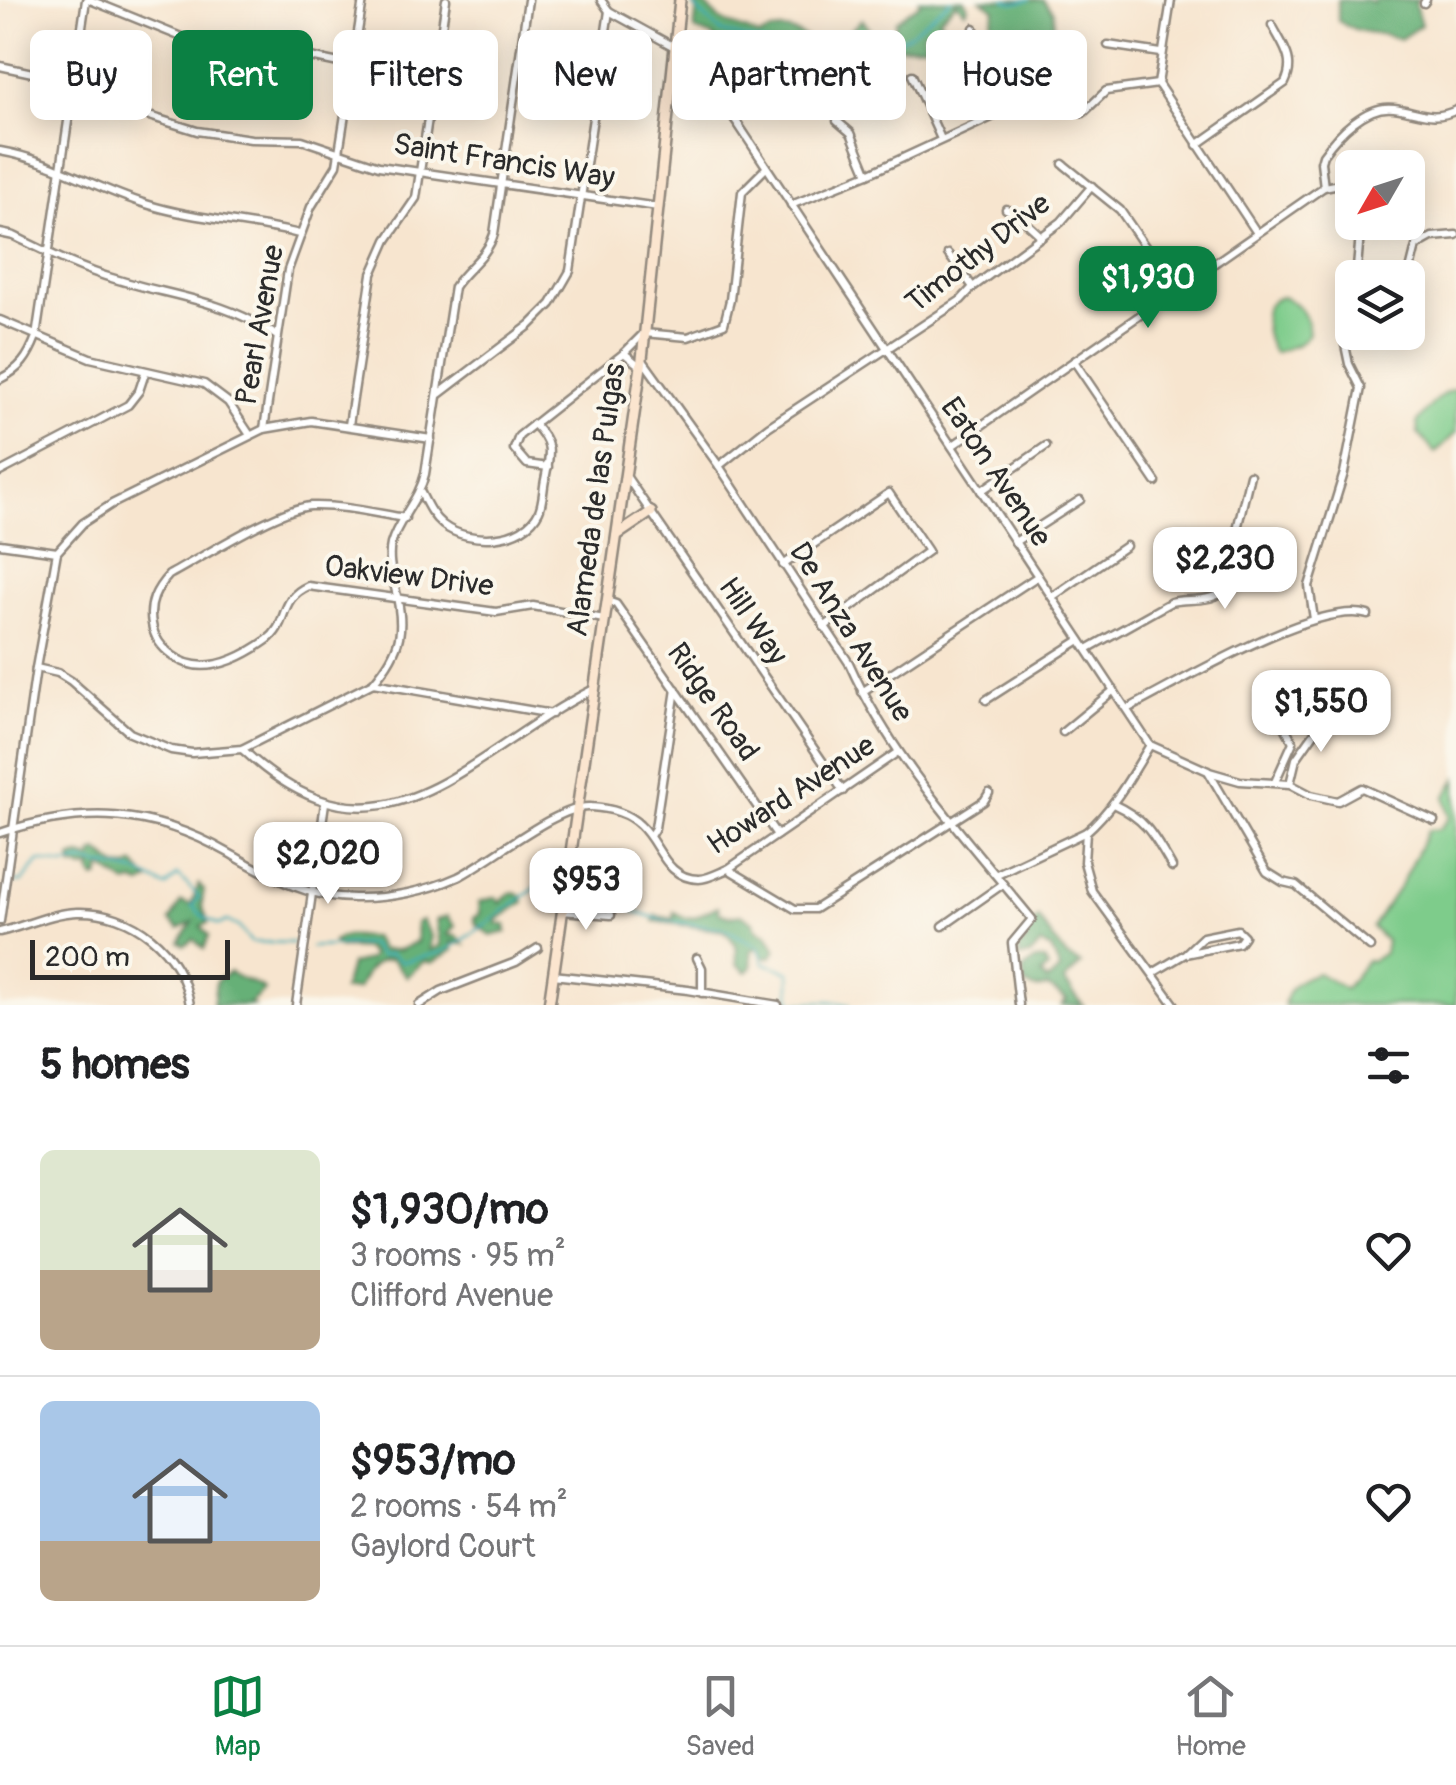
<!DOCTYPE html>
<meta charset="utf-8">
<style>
body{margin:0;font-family:Pangolin,sans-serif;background:#f2f2f2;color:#202124;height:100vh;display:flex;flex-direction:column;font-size:38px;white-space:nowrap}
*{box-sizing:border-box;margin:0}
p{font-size:32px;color:#757577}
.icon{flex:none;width:55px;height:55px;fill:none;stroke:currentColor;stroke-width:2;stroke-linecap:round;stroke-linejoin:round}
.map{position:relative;height:1005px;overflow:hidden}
.side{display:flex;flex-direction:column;background:#fff;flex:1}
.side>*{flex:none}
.hud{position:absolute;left:30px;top:30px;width:1398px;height:90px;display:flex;gap:20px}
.needle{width:65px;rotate:231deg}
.tools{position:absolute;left:1335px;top:150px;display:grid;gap:20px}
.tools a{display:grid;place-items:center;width:90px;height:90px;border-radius:15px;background:#fff;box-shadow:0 5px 25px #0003;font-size:50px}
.scale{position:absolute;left:30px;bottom:25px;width:200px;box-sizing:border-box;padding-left:10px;border:5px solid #2b2b2b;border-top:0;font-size:28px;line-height:35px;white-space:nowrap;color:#2b2b2b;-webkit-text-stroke:8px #fbf7ec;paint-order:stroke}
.price{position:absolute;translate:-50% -85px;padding:0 22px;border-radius:20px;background:#fff;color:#222;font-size:32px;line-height:65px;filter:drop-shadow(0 2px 5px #0008)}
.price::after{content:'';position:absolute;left:50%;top:60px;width:30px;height:22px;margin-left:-15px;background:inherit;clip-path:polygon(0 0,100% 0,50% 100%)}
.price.on{background:#0b8043;color:#fff}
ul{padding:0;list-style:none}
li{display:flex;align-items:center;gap:30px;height:250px;padding:0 40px}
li+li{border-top:2px solid #e0e0e0}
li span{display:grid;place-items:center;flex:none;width:280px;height:200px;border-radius:15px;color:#555}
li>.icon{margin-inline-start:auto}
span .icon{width:120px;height:120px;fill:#fffc;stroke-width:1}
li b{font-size:42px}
h2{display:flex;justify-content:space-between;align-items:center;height:120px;padding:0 40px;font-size:42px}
.chip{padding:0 35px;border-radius:15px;background:#fff;box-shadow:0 5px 25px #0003;font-size:35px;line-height:90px}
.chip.on{background:#0b8043;color:#fff}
.dock{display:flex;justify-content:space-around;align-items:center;height:140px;border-top:2px solid #e0e0e0;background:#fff;font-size:28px;color:#757577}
.dock a{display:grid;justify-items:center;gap:5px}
.dock .on{color:#0b8043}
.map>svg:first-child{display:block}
.green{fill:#7ecc8b;stroke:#547c5b;stroke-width:2.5}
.forest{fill:#66b077;stroke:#486e51;stroke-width:2.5}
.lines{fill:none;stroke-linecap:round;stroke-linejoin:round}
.stream{stroke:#3cadb7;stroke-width:2.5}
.street-casing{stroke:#91887d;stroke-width:11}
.secondary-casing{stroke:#91887d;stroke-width:14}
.street{stroke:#fff;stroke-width:6}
.secondary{stroke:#fbe5cf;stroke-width:9}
.labels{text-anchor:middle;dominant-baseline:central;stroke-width:8;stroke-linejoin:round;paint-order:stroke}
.street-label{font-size:30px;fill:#2b2b2b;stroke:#fbf7ec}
</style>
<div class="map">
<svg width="1456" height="1005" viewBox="0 0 1456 1005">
<rect width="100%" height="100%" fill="#fbf7ec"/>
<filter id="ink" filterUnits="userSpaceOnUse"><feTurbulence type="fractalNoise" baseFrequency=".01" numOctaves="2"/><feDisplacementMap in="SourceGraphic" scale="20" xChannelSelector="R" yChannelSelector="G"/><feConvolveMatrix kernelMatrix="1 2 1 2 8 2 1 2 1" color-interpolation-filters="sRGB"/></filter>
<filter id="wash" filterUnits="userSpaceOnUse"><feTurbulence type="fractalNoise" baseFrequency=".0048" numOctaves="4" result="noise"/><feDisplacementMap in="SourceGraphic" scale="40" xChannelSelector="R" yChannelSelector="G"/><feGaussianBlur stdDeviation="2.25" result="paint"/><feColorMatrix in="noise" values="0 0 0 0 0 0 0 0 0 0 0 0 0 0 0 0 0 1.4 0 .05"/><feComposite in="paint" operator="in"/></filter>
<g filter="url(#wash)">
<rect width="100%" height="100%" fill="#f7e5cf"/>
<g class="green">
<path d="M1282,297C1299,303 1308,316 1309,334L1299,344L1274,353C1264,337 1256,301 1282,297Z"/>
<path d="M1456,389V433L1435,453L1418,433L1417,423C1428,410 1437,393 1456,389Z"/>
<path d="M1456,779V1005H1284C1288,985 1299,978 1318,973L1345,989L1367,960L1372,961L1384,953L1386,941L1372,927L1401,884L1428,830L1439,829L1449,818L1445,797Z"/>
</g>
<g class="forest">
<path d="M698,0C708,5 710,11 718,18C729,27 747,28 759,37C776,27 790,28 806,38L799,52L822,56L837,75L842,61L857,56L850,31L862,19L872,33L875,48L882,49L887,60L867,68L869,77L850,94L848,103L839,111L824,98L826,91L820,83L802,82L806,71L795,61L787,65L780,57H758L739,66L730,47L719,45L713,37L694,30Z"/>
<polygon points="919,0 965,0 968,7 965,11 956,3 939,19 950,34 944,37 931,27 923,32 926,45 893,47 896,21 920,3"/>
<polygon points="981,0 1043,0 1053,12 1054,29 1047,33 1029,26 1024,33 1033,52 1030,57 1018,56 1020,73 1015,79 1005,61 997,59 990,66 980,65 971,58 972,51 995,44 991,22 995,9"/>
<path d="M1338,0H1367L1373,3L1374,0H1418L1415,4L1421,25L1400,39C1376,31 1359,35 1338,21Z"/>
<polygon points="98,851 118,867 127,868 135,864 149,881 141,885 134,882 127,884 102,868 99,877 95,879 91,873 92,867 84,869 72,866 71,858 80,856 92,859 93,853"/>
<path d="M199,884L204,890C199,914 204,903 208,923L201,926L209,936L204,949L194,939L185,945L180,942L193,922L179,929L170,921L181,902L191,905Z"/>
<polygon points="516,892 521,895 524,902 497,920 498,924 506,925 507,932 491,936 476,924 474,918 480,914 479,902 496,897 500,903 510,893"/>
<polygon points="718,906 719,912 730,916 741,914 753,922 757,930 767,934 776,949 772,957 763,957 759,948 751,950 752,967 747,972 737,964 736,945 725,931 654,921 656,916 673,919 674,912 685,918 695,917"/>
<path d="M447,916L455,926L447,935L457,936L464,944L451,942L453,950L432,963L424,961L407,977L391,959C372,959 365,974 358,989L343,990L350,964L368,960L372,955L366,949L338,947L333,942C344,932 359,937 373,937L381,950H399L417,942L416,923L422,920L431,936L430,950L440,946L436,920Z"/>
<polygon points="1038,918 1066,956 1081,964 1064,981 1083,1005 1062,1005 1067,1000 1048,987 1036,989 1025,985 1023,970 1035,960 1044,960 1048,968 1041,975 1047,981 1060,970 1051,949 1041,944 1031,955 1019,958 1019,948 1026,941 1028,929"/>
<path d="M230,972C240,980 255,982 265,990L250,1003L253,1005H213L216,981Z"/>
</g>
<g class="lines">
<g class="stream">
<polyline points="1005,0 1014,3 1030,0"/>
<polyline points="693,6 721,32 854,67 867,63 880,49 907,36 951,0"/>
<polyline points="576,870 595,874 633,911 666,921 723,928 758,946 764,963 790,972 790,998 795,1003 830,1001 850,1005"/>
<polyline points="12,882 22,882 39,861 64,865 83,862 116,868 142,874 166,887 178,875 199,897 192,906 204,917 219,925 227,921 239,927 251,942 298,943"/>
<polyline points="311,947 370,944 380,956 390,954 402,962 442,952 459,943 562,869"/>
</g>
</g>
</g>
<g filter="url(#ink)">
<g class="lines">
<defs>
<g id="street">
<polyline points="90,0 211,49 243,55 301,55 353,66"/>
<polyline points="601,0 609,11 689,55 738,124 1150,745 1208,771 1267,872 1283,882 1296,885 1370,947"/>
<polyline points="1171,0 1158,84 1257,233"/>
<polyline points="1424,3 1426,0"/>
<polyline points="974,28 976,57 990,73 1002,112"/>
<polyline points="1108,45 1161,53"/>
<polyline points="0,66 74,82 146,115 197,131 251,139 302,140 379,166 658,207"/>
<polyline points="912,75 941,139"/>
<polyline points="1083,113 1106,91 1158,84"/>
<polyline points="837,121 851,133 868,174"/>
<path d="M1197,145L1285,83C1296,60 1283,46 1272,25"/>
<path d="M0,151C52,160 96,189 146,204C196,220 249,221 299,234"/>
<polyline points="1063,164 1120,210 1175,290"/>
<path d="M1324,187L1321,162L1323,155C1338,134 1366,104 1394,108C1417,111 1434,122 1456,110"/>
<polyline points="791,205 868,174 1020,104"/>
<polyline points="1006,209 1017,214 1042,237"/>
<polyline points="1361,222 1357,268 1371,278"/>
<path d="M0,233L14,236C47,252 80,269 115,279C174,297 226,300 277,336"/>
<polyline points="948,254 973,287"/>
<polyline points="1408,278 1416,246 1432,237 1456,235"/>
<polyline points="0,320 90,358 204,384 228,402 250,435"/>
<polyline points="624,353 641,367"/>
<path d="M642,359L719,466L849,663C892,760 966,838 1032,919L1012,943L1019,1005"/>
<polyline points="1074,361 1156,482"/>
<path d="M0,379C20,369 28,358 36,337L86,0"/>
<polyline points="439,394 530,325 551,304 570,271 609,11"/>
<polyline points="534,424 519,436 514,449 527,464 548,467"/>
<polyline points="349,425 372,274 387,240 416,198 446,0"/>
<polyline points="264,429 288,270 311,207 337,165 363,0"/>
<polyline points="952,446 1324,187 1339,184 1352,189"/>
<polyline points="719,466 768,427 961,300 973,287 1061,222 1092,186"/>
<polyline points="0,472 128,405 139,391 145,373"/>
<polyline points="626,476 843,791"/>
<polyline points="981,491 1046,446"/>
<path d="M421,493C427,505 432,516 443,525C469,545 524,543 539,511C543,502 543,489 545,480C550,453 554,445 534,424L624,353L644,333L688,337L724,324L730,300L742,192L766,168"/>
<path d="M405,518C374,513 342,505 311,506C279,508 201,558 169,575C156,589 148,604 152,624C154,638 162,648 173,656C203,678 240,659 267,640C289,624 278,599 308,586L496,612L533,606L604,619"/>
<polyline points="1015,542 1080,500"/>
<polyline points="0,544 57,552"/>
<polyline points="783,565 889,493 928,551 824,627"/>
<polyline points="1052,597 1126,546"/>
<polyline points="607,601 616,604 777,835"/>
<polyline points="1314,619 1309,586 1344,473 1361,388 1349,364 1345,345 1352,299"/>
<path d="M1087,649L1171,602C1188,598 1207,603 1222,592L1250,475"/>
<polyline points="36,668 58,673 71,681 130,733 171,750 192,753 242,749 373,683 552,714"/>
<path d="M373,683C404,647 405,627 394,583C391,570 388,557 391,544C398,519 419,500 425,474L454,287C467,267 487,257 494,234L528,0"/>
<polyline points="862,692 1038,576"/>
<polyline points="986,700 1080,640"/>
<path d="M1127,709C1177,684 1317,599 1368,615"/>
<polyline points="1063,732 1114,690"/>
<path d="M242,749C383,881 464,754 594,689"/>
<polyline points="1209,772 1240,781 1290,784 1311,795 1338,801 1362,788 1434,821"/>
<polyline points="1275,782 1293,742 1279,716"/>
<polyline points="1290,784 1296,759 1327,715"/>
<path d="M1113,804C1146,819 1154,836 1172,867"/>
<polyline points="1086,832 1084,862 1092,891 1175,1005"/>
<path d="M0,833C83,806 151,809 227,852C268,875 305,898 354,898C388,899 427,891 458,877C490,861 559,804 591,807C609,808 627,812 640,825C660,843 665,879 699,879C708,879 720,872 728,869L898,752"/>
<polyline points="650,836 655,828 676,689"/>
<polyline points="728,869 795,909 815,909 984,801 989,793"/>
<path d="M997,874L1086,832C1114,808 1131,776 1150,745"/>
<polyline points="562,911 611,915"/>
<polyline points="0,921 36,668 57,552 83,523 112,504 264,429 311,421 431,439"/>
<polyline points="943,926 1003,884"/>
<path d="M0,932C25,926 51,913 77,912C132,910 182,951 190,1005"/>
<polyline points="697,958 702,968 702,993"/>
<polyline points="1153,973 1185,954 1203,937 1238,930 1244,936 1239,943 1185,954"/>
<polyline points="553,975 688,990 778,1005"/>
<polyline points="296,1005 325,803"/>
<polyline points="419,1005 441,991 516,962 538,948"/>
</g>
<g id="secondary">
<polyline points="617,535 651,512"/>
<polyline points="549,1005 642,359 680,0"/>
</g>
</defs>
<use href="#street" class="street-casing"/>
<use href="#secondary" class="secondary-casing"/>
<use href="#street" class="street"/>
<use href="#secondary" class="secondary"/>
</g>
</g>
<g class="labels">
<g class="street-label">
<text transform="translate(504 161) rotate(9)">Saint Francis Way</text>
<text transform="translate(978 253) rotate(-38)">Timothy Drive</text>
<text transform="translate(260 325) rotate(-80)">Pearl Avenue</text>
<text transform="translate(996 472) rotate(56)">Eaton Avenue</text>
<text transform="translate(596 500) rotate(-82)">Alameda de las Pulgas</text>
<text transform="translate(409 576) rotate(7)">Oakview Drive</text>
<text transform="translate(753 621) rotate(56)">Hill Way</text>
<text transform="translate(851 632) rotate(58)">De Anza Avenue</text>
<text transform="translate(713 702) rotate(55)">Ridge Road</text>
<text transform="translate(791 795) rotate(-33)">Howard Avenue</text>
</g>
</g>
</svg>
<div class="tools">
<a><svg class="needle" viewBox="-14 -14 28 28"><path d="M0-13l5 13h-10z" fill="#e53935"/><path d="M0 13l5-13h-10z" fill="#757577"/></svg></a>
<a><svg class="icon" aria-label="layers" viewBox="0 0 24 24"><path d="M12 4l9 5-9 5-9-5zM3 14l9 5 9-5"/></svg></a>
</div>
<div class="scale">200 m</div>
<b class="price on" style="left:1148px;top:331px">$1,930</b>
<b class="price" style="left:1225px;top:612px">$2,230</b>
<b class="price" style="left:1321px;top:755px">$1,550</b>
<b class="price" style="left:328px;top:907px">$2,020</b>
<b class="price" style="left:586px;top:933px">$953</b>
<div class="hud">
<a class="chip">Buy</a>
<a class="chip on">Rent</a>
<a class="chip">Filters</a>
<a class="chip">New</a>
<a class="chip">Apartment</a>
<a class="chip">House</a>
</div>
</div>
<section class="side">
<h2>5 homes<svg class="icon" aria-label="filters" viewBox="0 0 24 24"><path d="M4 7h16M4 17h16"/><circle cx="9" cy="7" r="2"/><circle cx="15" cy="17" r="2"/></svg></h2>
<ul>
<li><span style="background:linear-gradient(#dfe7d0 60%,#b9a48a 0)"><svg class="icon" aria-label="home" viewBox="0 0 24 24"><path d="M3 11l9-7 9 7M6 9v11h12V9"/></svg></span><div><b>$1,930/mo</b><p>3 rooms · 95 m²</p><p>Clifford Avenue</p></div><svg class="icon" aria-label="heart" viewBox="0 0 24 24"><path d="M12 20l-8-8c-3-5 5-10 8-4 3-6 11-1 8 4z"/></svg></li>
<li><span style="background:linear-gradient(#a9c7e8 70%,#b9a48a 0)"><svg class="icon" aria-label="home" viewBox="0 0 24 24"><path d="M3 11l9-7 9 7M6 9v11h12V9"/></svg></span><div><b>$953/mo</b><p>2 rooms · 54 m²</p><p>Gaylord Court</p></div><svg class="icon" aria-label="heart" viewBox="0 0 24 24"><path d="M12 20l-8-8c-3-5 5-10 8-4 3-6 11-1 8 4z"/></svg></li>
</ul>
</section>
<nav class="dock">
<a class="on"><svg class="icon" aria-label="map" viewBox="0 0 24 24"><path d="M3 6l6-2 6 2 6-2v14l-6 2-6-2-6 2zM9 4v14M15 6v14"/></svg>Map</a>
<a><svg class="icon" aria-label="saved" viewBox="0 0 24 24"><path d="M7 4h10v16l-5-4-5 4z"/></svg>Saved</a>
<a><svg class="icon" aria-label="home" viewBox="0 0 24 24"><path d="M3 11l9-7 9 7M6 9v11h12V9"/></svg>Home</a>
</nav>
